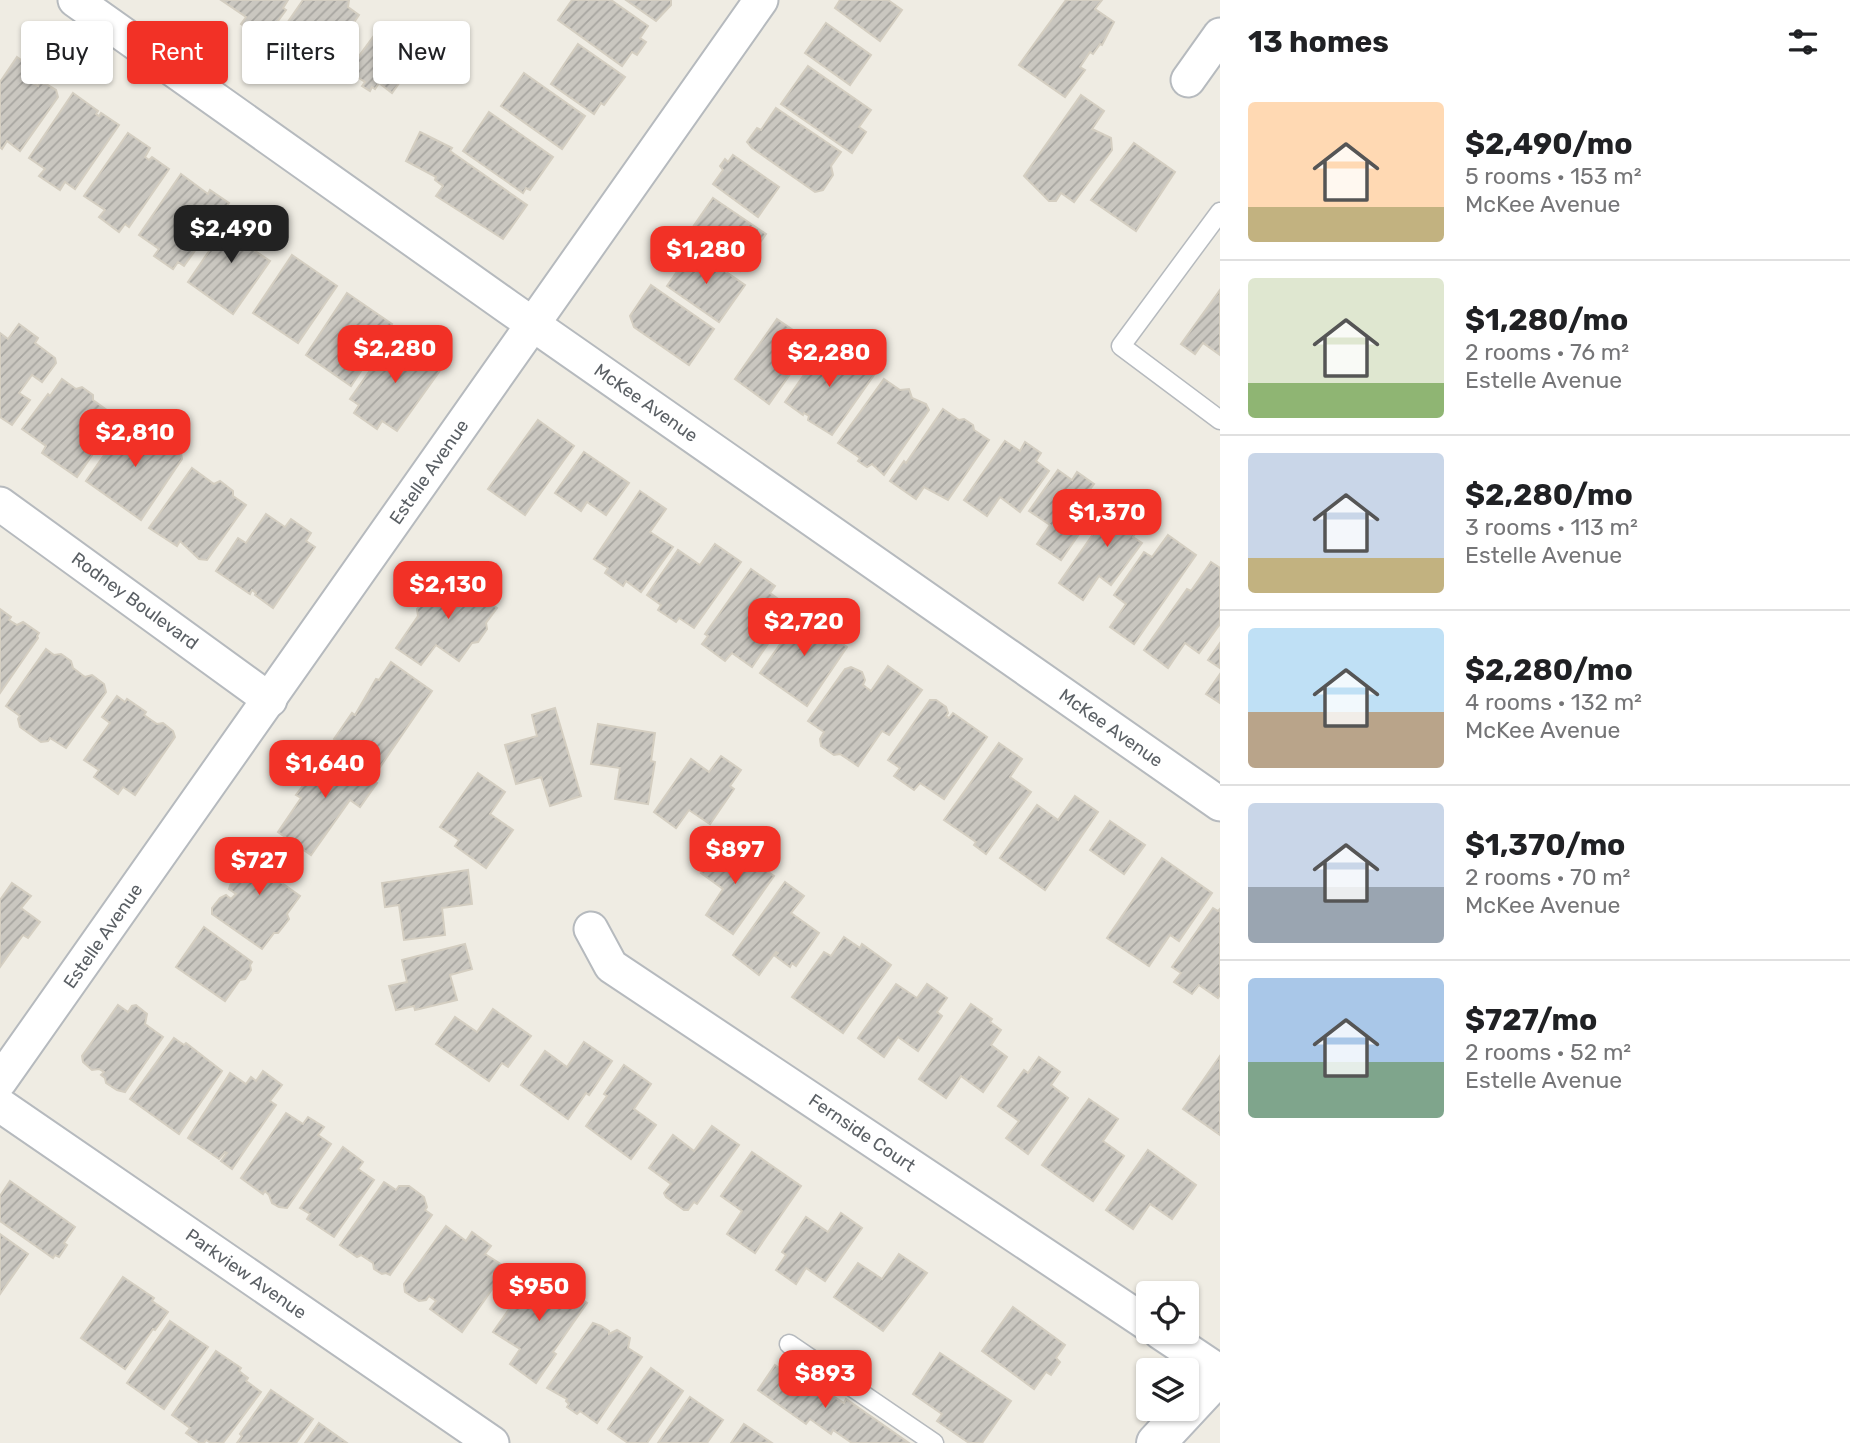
<!DOCTYPE html>
<meta charset="utf-8">
<style>
body{margin:0;font-family:Rubik,sans-serif;background:#f6f6f6;color:#202124;height:100vh;display:flex;flex-direction:column;font-size:26px;white-space:nowrap}
*{box-sizing:border-box;margin:0}
p{font-size:23px;color:#757577}
.icon{flex:none;width:38px;height:38px;fill:none;stroke:currentColor;stroke-width:2;stroke-linecap:round;stroke-linejoin:round}
.map{position:relative;flex:1;overflow:hidden}
.panel{display:flex;flex-direction:column;background:#fff;width:630px}
.panel>*{flex:none}
.top-card{position:absolute;left:21px;top:21px;width:665px;height:63px;display:flex;gap:14px}
.controls{position:absolute;left:1136px;top:1281px;display:grid;gap:14px}
.controls a{display:grid;place-items:center;width:63px;height:63px;border-radius:7px;background:#fff;box-shadow:0 2px 5px #0004;font-size:35px}
.price{position:absolute;translate:-50% -60px;padding:0 16px;border-radius:14px;background:#f23126;color:#fff;font-size:23px;line-height:46px;filter:drop-shadow(0 2px 4px #0008)}
.price::after{content:'';position:absolute;left:50%;top:42px;width:21px;height:16px;margin-left:-10px;background:inherit;clip-path:polygon(0 0,100% 0,50% 100%)}
.price.selected{background:#222;color:#fff}
ul{padding:0;list-style:none}
li{display:flex;align-items:center;gap:21px;height:175px;padding:0 28px}
li+li{border-top:2px solid #e0e0e0}
li span{display:grid;place-items:center;flex:none;width:196px;height:140px;border-radius:7px;color:#555}
li>.icon{margin-inline-start:auto}
span .icon{width:84px;height:84px;fill:#fffc;stroke-width:1}
li b{font-size:30px}
h2{display:flex;justify-content:space-between;align-items:center;height:84px;padding:0 28px;font-size:30px}
.pill{padding:0 24px;border-radius:7px;background:#fff;box-shadow:0 2px 5px #0004;font-size:24px;line-height:63px}
.pill.selected{background:#f23126;color:#fff}
main{display:flex;flex:1;min-height:0}
.map>svg:first-child{display:block}
.building{fill:url(#building-hatch);stroke:#d4cec1;stroke-width:2}
.lines{fill:none;stroke-linecap:round;stroke-linejoin:round}
.lane-casing{stroke:#b6babe;stroke-width:21}
.street-casing{stroke:#b6babe;stroke-width:37}
.secondary-casing{stroke:#b7bbc0;stroke-width:42}
.lane{stroke:#fff;stroke-width:18}
.street{stroke:#fff;stroke-width:33}
.secondary{stroke:#fff;stroke-width:38}
.labels{text-anchor:middle;dominant-baseline:central;stroke-width:5;stroke-linejoin:round;paint-order:stroke}
.street-label{font-size:18px;fill:#5b6065;stroke:#fff}
</style>
<main>
<div class="map">
<svg width="1220" height="1443" viewBox="0 0 1220 1443">
<defs>
<pattern id="building-hatch" width="6" height="6" patternUnits="userSpaceOnUse" patternTransform="scale(1.75)"><rect width="6" height="6" fill="#cac7c0"/><path d="M-1 1l2-2M0 6l6-6M5 7l2-2" fill="none" stroke="#a7a5a0"/></pattern>
</defs>
<rect width="100%" height="100%" fill="#efece3"/>
<g class="building">
<polygon points="221,0 288,0 283,8 286,10 264,40 241,24 246,17"/>
<polygon points="303,0 349,0 348,7 359,15 315,79 291,63 295,56 291,54 285,56 275,49 274,42"/>
<polygon points="572,0 611,0 648,26 640,38 646,42 637,55 632,52 622,66 558,20"/>
<polygon points="626,0 671,0 671,5 656,21"/>
<polygon points="840,0 888,0 902,10 880,41 835,8"/>
<polygon points="1066,0 1102,0 1095,9 1114,22 1102,45 1100,44 1093,54 1090,52 1080,67 1085,70 1065,97 1019,65"/>
<polygon points="826,23 871,55 850,85 805,53"/>
<polygon points="376,33 415,61 392,93 379,83 375,89 372,87 370,91 362,86 365,82 348,71"/>
<polygon points="578,44 625,77 604,105 601,103 594,114 551,84"/>
<polygon points="17,57 38,72 33,83 38,86 39,83 46,84 56,90 58,97 20,151 7,141 2,149 0,147 0,82"/>
<polygon points="808,66 871,110 859,127 866,132 852,153 781,104"/>
<polygon points="524,73 585,116 562,149 501,106"/>
<polygon points="73,93 98,111 96,114 99,116 101,113 119,125 75,189 65,182 60,190 39,176 45,169 29,158"/>
<polygon points="1081,95 1104,111 1092,129 1111,138 1112,150 1074,202 1061,193 1056,201 1049,201 1024,176"/>
<polygon points="776,108 841,152 831,166 833,175 823,190 815,192 752,148 747,142 757,128 761,130"/>
<polygon points="489,112 553,157 530,190 526,188 523,193 463,151"/>
<polygon points="420,132 452,148 450,151 527,205 503,239 436,196 443,186 435,180 436,177 406,161"/>
<polygon points="128,133 150,148 145,157 149,160 152,157 169,169 129,227 125,224 119,232 99,217 105,210 84,196"/>
<polygon points="1134,143 1175,172 1136,231 1091,200"/>
<polygon points="733,155 779,187 758,217 713,184 723,170 720,166 725,159 728,162"/>
<polygon points="181,174 208,194 210,190 229,203 184,266 178,262 173,269 154,256 159,249 139,235"/>
<polygon points="713,198 766,234 740,271 688,234"/>
<polygon points="237,210 258,225 245,244 270,261 233,314 188,282"/>
<polygon points="693,249 745,285 719,322 667,286"/>
<polygon points="292,255 337,286 298,343 253,313"/>
<polygon points="651,285 714,329 689,365 634,327 630,316"/>
<polygon points="1220,290 1220,355 1203,343 1195,354 1181,344"/>
<polygon points="347,293 392,324 351,386 306,355"/>
<polygon points="777,319 812,343 769,404 735,379"/>
<polygon points="19,324 38,338 35,343 55,358 56,363 42,382 32,375 19,393 30,400 12,425 0,417 0,333 8,339"/>
<polygon points="395,335 427,357 430,356 439,363 441,369 397,431 382,421 377,429 354,413 359,405 350,399"/>
<polygon points="827,342 874,375 832,435 808,420 809,416 804,413 803,415 785,402"/>
<polygon points="62,379 76,389 82,387 93,395 93,400 115,416 92,449 95,451 77,477 42,453 46,446 22,429 48,394 50,396"/>
<polygon points="884,379 900,390 909,389 912,398 926,404 929,410 884,475 872,464 867,467 858,461 860,458 838,443"/>
<polygon points="943,409 959,420 964,419 973,425 974,430 989,440 948,500 924,487 916,499 890,481 904,461 906,463"/>
<polygon points="134,420 145,428 147,437 159,445 168,443 181,453 182,459 141,520 86,481 127,422"/>
<polygon points="538,420 574,446 525,515 488,489"/>
<polygon points="1005,441 1020,451 1025,442 1041,453 1036,461 1049,471 1020,512 1000,497 987,516 964,500"/>
<polygon points="584,452 629,483 606,515 587,502 581,511 555,493"/>
<polygon points="192,468 214,484 220,481 233,491 233,496 246,505 207,560 199,559 180,541 177,546 149,528"/>
<polygon points="1058,470 1072,480 1077,472 1094,484 1088,492 1102,501 1061,560 1037,544 1050,525 1029,511"/>
<polygon points="640,491 666,509 650,532 673,547 641,592 626,581 623,586 605,573 608,568 594,559"/>
<polygon points="1121,494 1149,514 1133,537 1142,543 1111,585 1099,576 1083,600 1059,583"/>
<polygon points="266,514 285,527 291,519 311,533 306,541 315,547 273,608 255,595 256,593 252,590 250,594 216,571 238,538 246,543"/>
<polygon points="1168,535 1196,555 1134,644 1110,627 1126,604 1114,595 1144,552 1152,557"/>
<polygon points="715,544 741,562 694,628 679,618 676,622 658,610 661,605 647,595 678,550 700,565"/>
<polygon points="1211,562 1220,568 1220,624 1199,653 1185,643 1168,668 1144,650 1187,589 1191,591"/>
<polygon points="751,569 775,586 770,593 792,609 752,667 732,653 725,661 702,644 708,636 705,634"/>
<polygon points="447,572 497,608 486,623 487,629 478,642 472,643 459,661 436,645 421,665 396,648 418,616 417,609 424,601 429,598 435,602 439,596 433,592 434,586 441,576"/>
<polygon points="806,607 830,624 825,631 847,647 807,706 760,673"/>
<polygon points="0,609 11,617 9,620 17,625 23,622 39,633 37,636 38,638 0,693"/>
<polygon points="1220,643 1220,668 1208,660"/>
<polygon points="46,649 54,655 61,654 71,661 73,668 85,677 92,675 104,684 106,692 66,748 50,738 48,741 41,742 20,727 18,719 20,716 6,706"/>
<polygon points="391,662 432,691 378,770 334,739 352,713 355,715 376,679 379,680"/>
<polygon points="888,666 922,690 889,735 882,731 858,766 840,754 834,755 821,746 820,739 824,732 808,721 845,669 851,667 862,672 865,680 863,685 871,691"/>
<polygon points="1220,674 1220,703 1206,694"/>
<polygon points="117,696 125,702 127,699 146,712 144,715 157,724 163,723 173,731 175,737 135,795 123,787 118,794 94,777 99,770 84,760 110,723 102,717"/>
<polygon points="930,700 936,700 946,707 948,713 946,716 949,718 953,713 987,737 944,799 920,783 914,790 894,776 900,768 888,760"/>
<polygon points="555,708 581,796 550,806 541,777 516,784 505,745 537,736 532,715"/>
<polygon points="598,724 655,733 651,761 655,762 648,804 615,799 620,768 591,764"/>
<polygon points="999,743 1022,759 1010,777 1031,792 986,854 974,845 976,842 944,820"/>
<polygon points="326,748 377,783 360,807 350,800 311,855 278,832 301,798 296,795 308,779 313,782 317,776 310,772"/>
<polygon points="721,756 741,770 730,786 734,789 710,824 689,810 676,828 654,812 691,759 709,772"/>
<polygon points="478,773 505,792 490,814 513,830 486,868 455,846 459,840 440,827"/>
<polygon points="1075,796 1098,812 1045,890 1000,858 1037,805 1058,820"/>
<polygon points="1110,821 1145,845 1124,874 1090,850"/>
<polygon points="266,840 291,858 289,860 295,864 282,883 300,896 287,914 289,919 278,933 274,933 262,949 212,914 212,908 220,898 226,895 231,899 236,894 229,889 231,883 237,875 243,872 257,850"/>
<polygon points="724,841 774,876 733,934 706,915 723,889 701,873"/>
<polygon points="1162,858 1212,893 1179,941 1170,935 1149,966 1107,938"/>
<polygon points="468,870 472,904 442,908 445,935 404,940 399,905 385,907 382,883"/>
<polygon points="785,882 804,896 791,913 819,933 796,966 792,963 790,967 775,956 778,953 776,952 759,975 733,955"/>
<polygon points="12,883 31,896 21,908 40,922 28,938 23,935 0,967 0,900"/>
<polygon points="1213,908 1218,911 1220,909 1220,995 1218,998 1199,985 1192,994 1174,982 1181,973 1172,967"/>
<polygon points="204,927 252,962 250,965 251,970 245,979 240,980 225,1001 176,967"/>
<polygon points="844,937 860,948 862,944 891,965 843,1033 792,997 824,952 831,956"/>
<polygon points="465,944 472,969 450,975 457,1000 415,1010 414,1006 396,1010 389,986 407,982 402,960"/>
<polygon points="896,984 917,998 927,984 947,998 937,1012 942,1016 918,1051 898,1037 884,1057 858,1038"/>
<polygon points="971,1004 992,1019 990,1022 1001,1030 991,1045 1007,1057 983,1092 961,1076 946,1098 919,1079"/>
<polygon points="118,1005 128,1012 132,1006 136,1005 147,1014 145,1024 163,1037 125,1092 117,1090 106,1083 105,1078 101,1075 104,1072 99,1069 92,1070 83,1062 82,1056"/>
<polygon points="493,1009 531,1036 508,1067 502,1063 489,1081 436,1044 455,1017 477,1032"/>
<polygon points="174,1038 184,1045 186,1043 222,1071 179,1134 130,1099"/>
<polygon points="584,1042 612,1061 589,1095 586,1093 568,1119 521,1085 545,1051 567,1067"/>
<polygon points="1220,1056 1220,1135 1183,1109"/>
<polygon points="1039,1057 1060,1072 1051,1085 1068,1098 1028,1154 1006,1138 1019,1121 998,1106 1024,1070 1028,1073"/>
<polygon points="624,1065 651,1084 634,1109 656,1125 631,1159 586,1126 607,1096 604,1094"/>
<polygon points="263,1071 282,1085 270,1101 276,1105 232,1169 221,1161 227,1153 225,1152 219,1159 188,1138 230,1073 246,1084 251,1077 256,1081"/>
<polygon points="1089,1099 1118,1119 1103,1141 1124,1156 1093,1201 1042,1165"/>
<polygon points="286,1113 303,1124 308,1117 324,1127 318,1135 331,1144 287,1208 279,1207 272,1203 269,1195 265,1191 263,1194 241,1178"/>
<polygon points="712,1126 739,1145 697,1204 694,1202 688,1210 684,1210 666,1197 664,1193 671,1184 649,1168 673,1135 694,1151"/>
<polygon points="343,1147 363,1162 358,1169 374,1180 334,1237 307,1219 310,1214 300,1208"/>
<polygon points="1148,1150 1196,1185 1172,1219 1150,1204 1133,1229 1106,1210"/>
<polygon points="752,1152 801,1186 755,1253 727,1234 742,1211 721,1196"/>
<polygon points="10,1181 75,1227 64,1243 67,1245 59,1257 55,1255 53,1258 0,1221 0,1196"/>
<polygon points="384,1182 396,1190 399,1186 409,1186 424,1197 427,1207 425,1210 432,1215 390,1275 386,1273 382,1274 374,1269 373,1263 361,1255 357,1257 340,1245"/>
<polygon points="841,1213 862,1228 825,1281 806,1268 796,1284 776,1270 786,1255 782,1252 806,1217 828,1232"/>
<polygon points="446,1226 466,1241 472,1232 491,1246 485,1254 507,1268 462,1332 430,1309 436,1301 429,1296 426,1300 419,1301 405,1292 404,1284"/>
<polygon points="0,1234 28,1254 0,1294"/>
<polygon points="899,1254 927,1273 883,1331 834,1297 858,1263 882,1279"/>
<polygon points="533,1275 547,1284 551,1278 558,1276 567,1283 568,1289 587,1303 553,1352 556,1354 536,1383 510,1364 520,1349 493,1332"/>
<polygon points="123,1277 154,1298 152,1301 168,1312 155,1330 153,1329 125,1369 81,1338"/>
<polygon points="1013,1307 1065,1345 1056,1358 1060,1362 1051,1375 1046,1372 1034,1389 982,1351"/>
<polygon points="170,1321 208,1347 164,1409 127,1383"/>
<polygon points="593,1323 601,1326 609,1331 609,1334 617,1330 630,1338 628,1348 642,1357 597,1423 580,1411 577,1414 567,1407 569,1404 566,1401 567,1399 547,1388"/>
<polygon points="216,1351 241,1368 239,1371 248,1378 246,1381 261,1392 223,1443 211,1443 206,1440 204,1443 200,1443 186,1433 190,1428 172,1415"/>
<polygon points="940,1353 1011,1401 982,1443 969,1443 937,1421 942,1414 913,1394"/>
<polygon points="775,1365 800,1382 803,1377 844,1403 846,1399 909,1443 852,1443 833,1430 831,1434 810,1419 806,1424 758,1390"/>
<polygon points="651,1368 683,1391 647,1443 628,1443 608,1429"/>
<polygon points="271,1390 313,1419 296,1443 237,1443 242,1436 240,1434"/>
<polygon points="690,1397 723,1420 707,1443 658,1443"/>
<polygon points="319,1423 347,1443 305,1443"/>
<polygon points="744,1424 772,1443 731,1443"/>
</g>
<g class="lines">
<defs>
<g id="lane">
<polyline points="1220,212 1121,346 1220,420"/>
<polyline points="789,1344 934,1443"/>
</g>
<g id="street">
<polyline points="75,0 508,307 1220,804"/>
<polyline points="1188,80 1220,35"/>
<polyline points="0,504 270,700"/>
<polyline points="591,929 611,966 1148,1324"/>
<polyline points="0,1081 761,0"/>
<polyline points="0,1105 492,1443"/>
<polyline points="1160,1332 1220,1372"/>
</g>
<polyline id="secondary" points="1156,1443 1220,1374"/>
</defs>
<use href="#lane" class="lane-casing"/>
<use href="#street" class="street-casing"/>
<use href="#secondary" class="secondary-casing"/>
<use href="#lane" class="lane"/>
<use href="#street" class="street"/>
<use href="#secondary" class="secondary"/>
</g>
<g class="labels">
<g class="street-label">
<text transform="translate(646 403) rotate(35)">McKee Avenue</text>
<text transform="translate(429 472) rotate(-55)">Estelle Avenue</text>
<text transform="translate(135 601) rotate(36)">Rodney Boulevard</text>
<text transform="translate(1111 728) rotate(35)">McKee Avenue</text>
<text transform="translate(103 936) rotate(-55)">Estelle Avenue</text>
<text transform="translate(862 1133) rotate(34)">Fernside Court</text>
<text transform="translate(246 1274) rotate(35)">Parkview Avenue</text>
</g>
</g>
</svg>
<div class="controls">
<a><svg class="icon" aria-label="locate" viewBox="0 0 24 24"><circle cx="12" cy="12" r="6"/><path d="M12 2v4M12 18v4M2 12h4M18 12h4"/></svg></a>
<a><svg class="icon" aria-label="layers" viewBox="0 0 24 24"><path d="M12 4l9 5-9 5-9-5zM3 14l9 5 9-5"/></svg></a>
</div>
<b class="price selected" style="left:231px;top:265px">$2,490</b>
<b class="price" style="left:706px;top:286px">$1,280</b>
<b class="price" style="left:395px;top:385px">$2,280</b>
<b class="price" style="left:829px;top:389px">$2,280</b>
<b class="price" style="left:135px;top:469px">$2,810</b>
<b class="price" style="left:1107px;top:549px">$1,370</b>
<b class="price" style="left:448px;top:621px">$2,130</b>
<b class="price" style="left:804px;top:658px">$2,720</b>
<b class="price" style="left:325px;top:800px">$1,640</b>
<b class="price" style="left:735px;top:886px">$897</b>
<b class="price" style="left:259px;top:897px">$727</b>
<b class="price" style="left:539px;top:1323px">$950</b>
<b class="price" style="left:825px;top:1410px">$893</b>
<div class="top-card">
<a class="pill">Buy</a>
<a class="pill selected">Rent</a>
<a class="pill">Filters</a>
<a class="pill">New</a>
</div>
</div>
<section class="panel">
<h2>13 homes<svg class="icon" aria-label="filters" viewBox="0 0 24 24"><path d="M4 7h16M4 17h16"/><circle cx="9" cy="7" r="2"/><circle cx="15" cy="17" r="2"/></svg></h2>
<ul>
<li><span style="background:linear-gradient(#ffd9b3 75%,#c2b280 0)"><svg class="icon" aria-label="home" viewBox="0 0 24 24"><path d="M3 11l9-7 9 7M6 9v11h12V9"/></svg></span><div><b>$2,490/mo</b><p>5 rooms · 153 m²</p><p>McKee Avenue</p></div></li>
<li><span style="background:linear-gradient(#dfe7d0 75%,#8fb573 0)"><svg class="icon" aria-label="home" viewBox="0 0 24 24"><path d="M3 11l9-7 9 7M6 9v11h12V9"/></svg></span><div><b>$1,280/mo</b><p>2 rooms · 76 m²</p><p>Estelle Avenue</p></div></li>
<li><span style="background:linear-gradient(#c9d6e8 75%,#c2b280 0)"><svg class="icon" aria-label="home" viewBox="0 0 24 24"><path d="M3 11l9-7 9 7M6 9v11h12V9"/></svg></span><div><b>$2,280/mo</b><p>3 rooms · 113 m²</p><p>Estelle Avenue</p></div></li>
<li><span style="background:linear-gradient(#bfe0f5 60%,#b9a48a 0)"><svg class="icon" aria-label="home" viewBox="0 0 24 24"><path d="M3 11l9-7 9 7M6 9v11h12V9"/></svg></span><div><b>$2,280/mo</b><p>4 rooms · 132 m²</p><p>McKee Avenue</p></div></li>
<li><span style="background:linear-gradient(#c9d6e8 60%,#9aa5b1 0)"><svg class="icon" aria-label="home" viewBox="0 0 24 24"><path d="M3 11l9-7 9 7M6 9v11h12V9"/></svg></span><div><b>$1,370/mo</b><p>2 rooms · 70 m²</p><p>McKee Avenue</p></div></li>
<li><span style="background:linear-gradient(#a9c7e8 60%,#7fa58c 0)"><svg class="icon" aria-label="home" viewBox="0 0 24 24"><path d="M3 11l9-7 9 7M6 9v11h12V9"/></svg></span><div><b>$727/mo</b><p>2 rooms · 52 m²</p><p>Estelle Avenue</p></div></li>
</ul>
</section>
</main>
